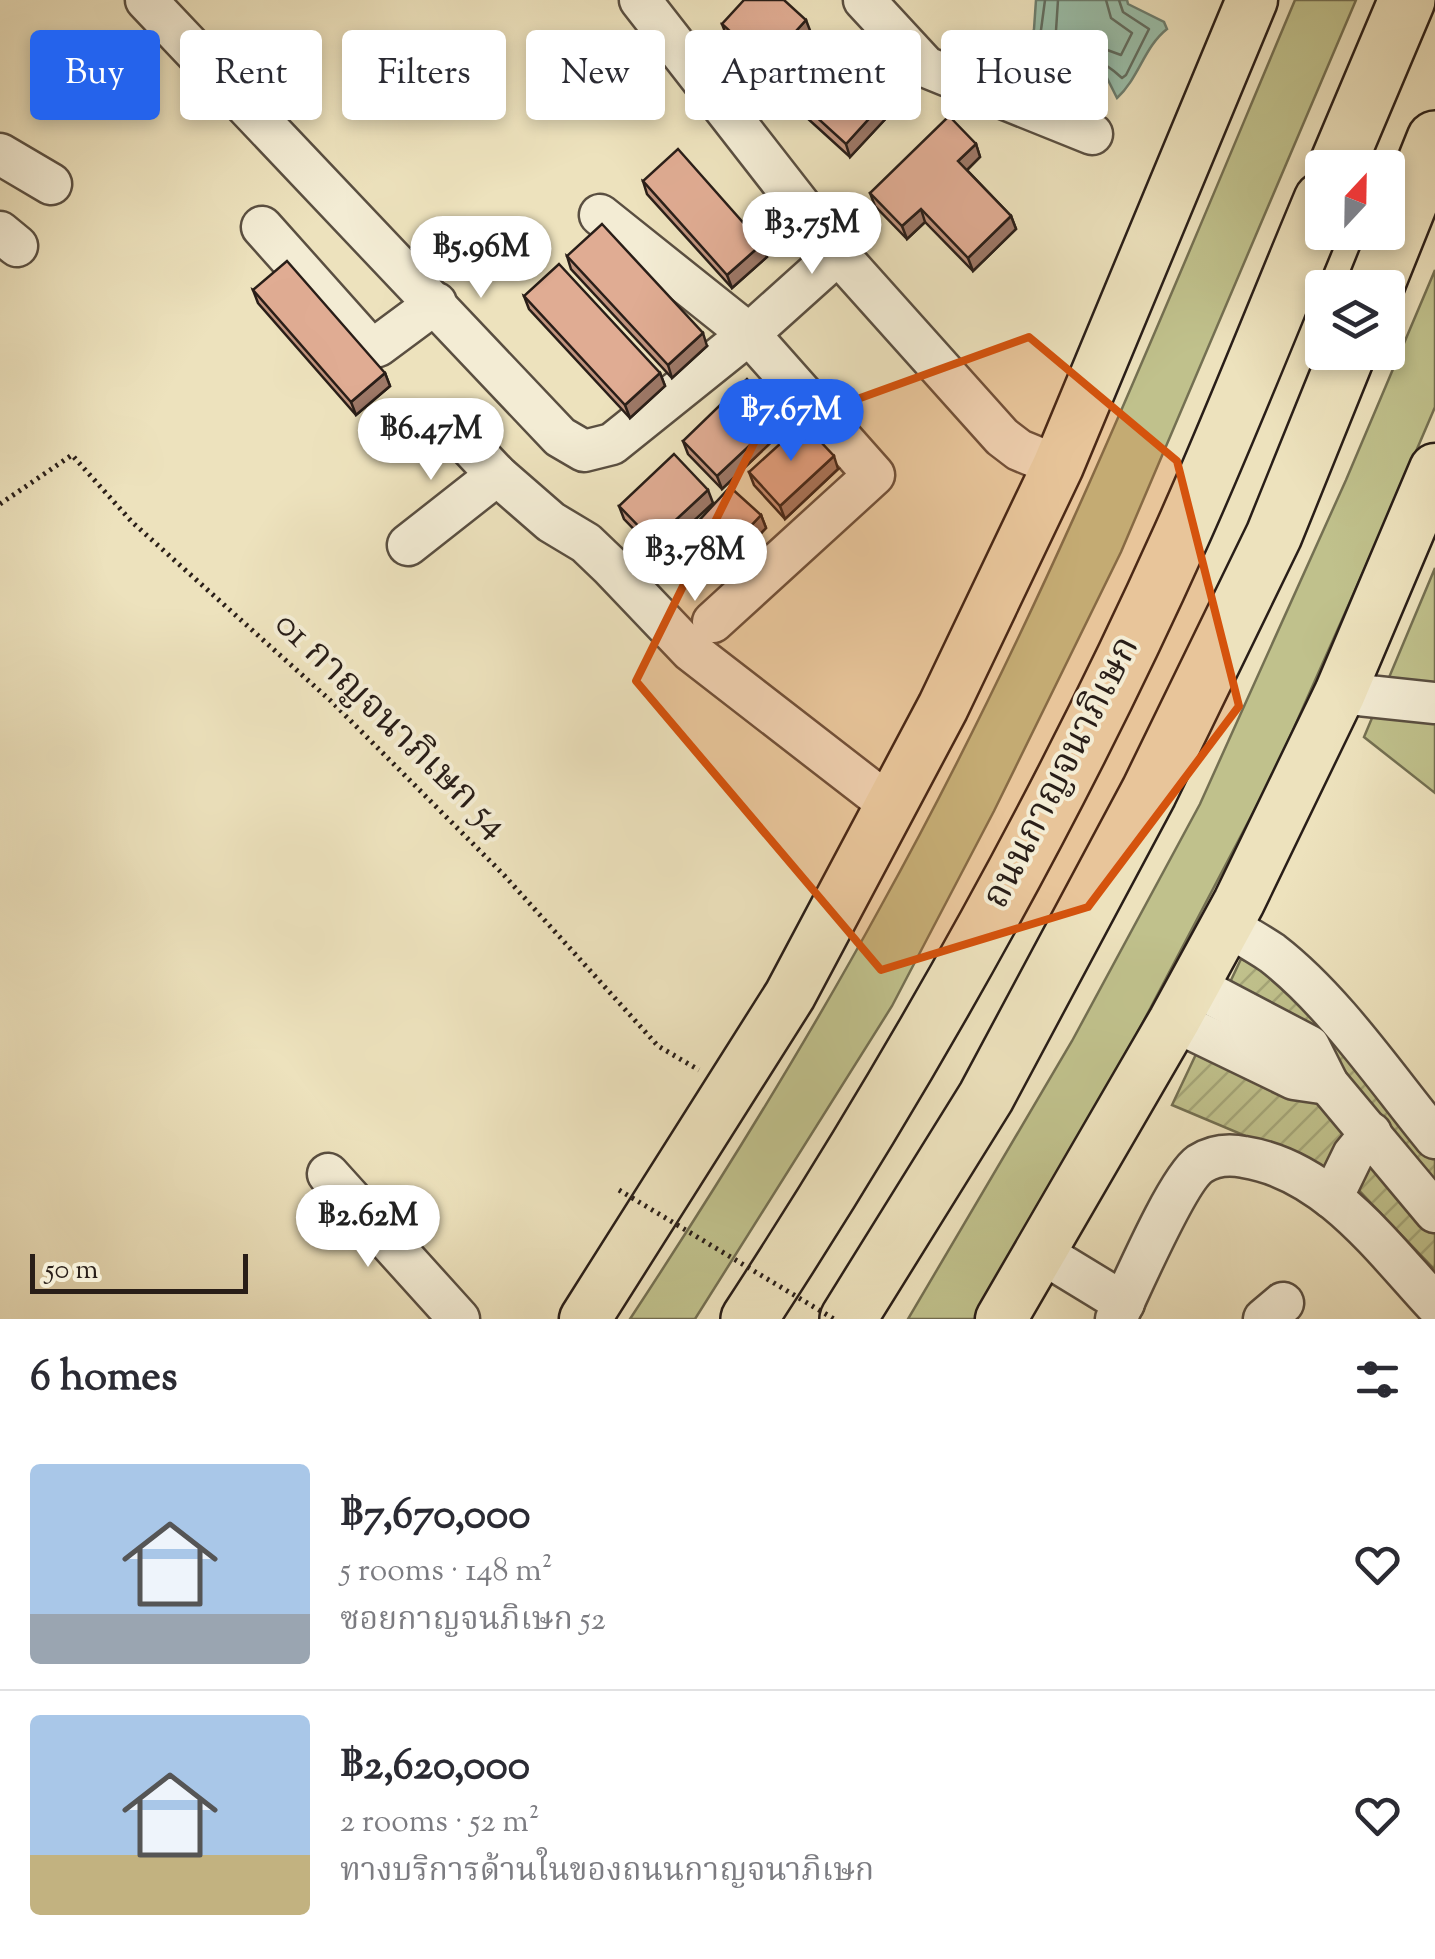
<!DOCTYPE html>
<meta charset="utf-8">
<style>
body{margin:0;font-family:"Sorts Mill Goudy","Noto Serif Thai",serif;background:#f2f2f3;color:#2b2b33;height:100vh;display:flex;flex-direction:column;font-size:38px;white-space:nowrap}
*{box-sizing:border-box;margin:0}
p{font-size:32px;color:#7c7c81}
.icon{flex:none;width:55px;height:55px;fill:none;stroke:currentColor;stroke-width:2;stroke-linecap:round;stroke-linejoin:round}
.map{position:relative;height:1319px;overflow:hidden}
.drawer{display:flex;flex-direction:column;background:#fff;flex:1}
.drawer>*{flex:none}
.guide{position:absolute;left:30px;top:30px;width:1375px;height:90px;display:flex;gap:20px}
.needle{width:65px;rotate:22deg}
.tools{position:absolute;left:1305px;top:150px;display:grid;gap:20px}
.tools a{display:grid;place-items:center;width:100px;height:100px;border-radius:10px;background:#fff;box-shadow:0 5px 15px #0003;font-size:50px}
.scale{position:absolute;left:30px;bottom:25px;width:218px;box-sizing:border-box;padding-left:10px;border:5px solid #291e18;border-top:0;font-size:28px;line-height:35px;white-space:nowrap;color:#291e18;-webkit-text-stroke:8px #f3ecd4;paint-order:stroke}
.price{position:absolute;translate:-50% -85px;padding:0 22px;border-radius:35px;background:#fff;color:#222;font-size:32px;line-height:65px;filter:drop-shadow(0 2px 5px #0008)}
.price::after{content:'';position:absolute;left:50%;top:60px;width:30px;height:22px;margin-left:-15px;background:inherit;clip-path:polygon(0 0,100% 0,50% 100%)}
.price.current{background:#2563eb;color:#fff}
ul{padding:0;list-style:none}
li{display:flex;align-items:center;gap:30px;height:250px;padding:0 30px}
li+li{border-top:2px solid #e1e1e2}
li span{display:grid;place-items:center;flex:none;width:280px;height:200px;border-radius:10px;color:#555}
li>.icon{margin-inline-start:auto}
span .icon{width:120px;height:120px;fill:#fffc;stroke-width:1}
li b{font-size:42px}
h2{display:flex;justify-content:space-between;align-items:center;height:120px;padding:0 30px;font-size:42px}
.chip{padding:0 35px;border-radius:10px;background:#fff;box-shadow:0 5px 15px #0003;font-size:35px;line-height:90px}
.chip.current{background:#2563eb;color:#fff}
.map>svg:first-child{display:block}
.grass{fill:#c0c18c;stroke:#747052;stroke-width:2.5}
.garden{fill:url(#garden-furrows);stroke:#747052;stroke-width:2.5}
.water{fill:#9abfaa;stroke:#6d7f70;stroke-width:2.5}
.lines{fill:none;stroke-linecap:round;stroke-linejoin:round}
.shore{stroke:#626e61;stroke-width:2.5}
.minor-casing{stroke:#5a4f41;stroke-width:45}
.major-casing{stroke:#291e18;stroke-width:55}
.highway-casing{stroke:#291e18;stroke-width:60}
.path{stroke:#291e18;stroke-width:5;stroke-dasharray:2.5 5;stroke-linecap:butt}
.minor{stroke:#f3ecd4;stroke-width:40}
.major{stroke:#ede2bd;stroke-width:50}
.highway{stroke:#ede2bd;stroke-width:55}
.path-bridge{stroke:#291e18;stroke-width:5;stroke-dasharray:2.5 5;stroke-linecap:butt}
.wall{fill:#c1947e;stroke:#291e18;stroke-width:2.5}
.shaded-wall{fill:#9d7867;stroke:#291e18;stroke-width:2.5}
.building{fill:#e0ac93;stroke:#291e18;stroke-width:2.5}
.marked{fill:#d5530d;fill-opacity:0.2;stroke:#d5530d;stroke-width:8;stroke-linejoin:round}
.labels{text-anchor:middle;dominant-baseline:central;stroke-width:8;stroke-linejoin:round;paint-order:stroke}
.street-label{font-size:38px;fill:#291e18;stroke:#f3ecd4}
</style>
<div class="map">
<svg width="1435" height="1319" viewBox="0 0 1435 1319">
<defs>
<pattern id="garden-furrows" width="10" height="10" patternUnits="userSpaceOnUse" patternTransform="scale(2.5)"><rect width="10" height="10" fill="#c0c18c"/><path d="M-1 1l2-2M0 10L10 0M9 11l2-2" fill="none" stroke="#a5a578"/></pattern>
</defs>
<rect width="100%" height="100%" fill="#ede2bd"/>
<filter id="stains"><feTurbulence type="fractalNoise" baseFrequency=".002" numOctaves="4"/><feColorMatrix values="0 0 0 0 .2 0 0 0 0 .09 0 0 0 0 .02 0 0 0 .5 -.17"/></filter>
<radialGradient id="worn" r=".72"><stop offset=".6" stop-color="#630" stop-opacity="0"/><stop offset="1" stop-color="#630" stop-opacity=".3"/></radialGradient>
<g class="grass">
<path d="M1295,0H1356L1121,552L994,811L892,1006L695,1319H630C718,1185 804,1047 881,906C1042,616 1166,306 1295,0Z"/>
<polygon points="1435,270 1435,407 1396,498 1274,773 1059,1182 975,1319 908,1319 1072,1041 1200,804 1346,480"/>
<polygon points="1435,568 1435,793 1364,737"/>
</g>
<polygon class="garden" points="1241,959 1265,968 1311,1006 1435,1159 1435,1270 1348,1179 1172,1105"/>
<path class="water" d="M1036,0H1127L1128,4L1164,22L1167,29C1144,47 1139,78 1117,98L1105,74L1084,65L1020,74L1034,29Z"/>
<g class="lines">
<g class="shore">
<path d="M1045,0L1037,60C1079,65 1084,43 1122,78L1126,75L1149,29L1123,12L1119,0"/>
<polyline points="1058,0 1055,46 1088,43 1121,55 1132,33 1111,18 1106,0"/>
</g>
<defs>
<g id="minor">
<polyline points="146,0 560,437 584,451 612,444 749,334 838,254"/>
<polyline points="640,0 838,254 1002,437 1019,450 1058,466"/>
<polyline points="864,0 926,67 1092,134"/>
<polyline points="0,154 51,184"/>
<polyline points="600,215 749,334 874,475 713,622"/>
<polyline points="262,227 370,348 378,346 436,303"/>
<polyline points="0,232 17,246"/>
<polyline points="464,440 497,475 551,522 586,543 610,566 691,651 891,806"/>
<polyline points="408,545 497,475"/>
<polyline points="1340,693 1435,703"/>
<path d="M1226,925C1241,934 1257,943 1272,953C1334,1001 1385,1077 1435,1138"/>
<polyline points="1193,985 1309,1046 1328,1084 1435,1212"/>
<polyline points="1174,1021 1294,1079 1328,1084"/>
<polyline points="328,1174 459,1319"/>
<polyline points="1332,1198 1353,1155 1371,1133"/>
<polyline points="1042,1253 1124,1303"/>
<path d="M1116,1319C1131,1288 1177,1180 1200,1164C1214,1155 1229,1154 1244,1157C1327,1170 1382,1247 1435,1304"/>
<polyline points="1264,1319 1283,1303"/>
</g>
<g id="major">
<polyline points="585,1319 790,995 943,707 1058,466 1252,0"/>
<polyline points="1001,1319 1174,1021 1239,902 1340,693 1435,469"/>
</g>
<g id="highway">
<polyline points="1336,168 1407,0"/>
<polyline points="1375,288 1435,139"/>
<path d="M749,1319C912,1069 1059,808 1181,536C1231,425 1275,312 1322,200"/>
<polyline points="848,1319 986,1097 1149,792 1274,535 1348,352"/>
</g>
</defs>
<use href="#minor" class="minor-casing"/>
<use href="#major" class="major-casing"/>
<use href="#highway" class="highway-casing"/>
<polyline class="path" points="0,504 72,455 132,522 331,701 503,874 658,1046 699,1070"/>
<use href="#minor" class="minor"/>
<use href="#major" class="major"/>
<use href="#highway" class="highway"/>
<polyline class="path-bridge" points="619,1190 834,1319"/>
</g>
<g class="wall">
<polygon points="722,24 811,33 771,77 727,37"/>
<polygon points="802,104 890,114 850,157 806,117"/>
<polygon points="976,144 980,157 967,170 1011,216 1016,229 973,271 925,222 907,239 875,206 870,193"/>
<polygon points="643,181 762,244 767,257 732,288 647,194"/>
<polygon points="567,256 707,346 672,378 571,269"/>
<polygon points="253,290 385,373 390,386 356,415 258,303"/>
<polygon points="524,296 660,373 665,386 630,418 529,309"/>
<polygon points="786,428 722,489 688,454 683,441"/>
<polygon points="838,469 785,519 754,485 749,472"/>
<polygon points="713,503 658,554 624,519 619,506"/>
<polygon points="761,515 766,528 717,580 686,552 682,539"/>
</g>
<g class="shaded-wall">
<polygon points="806,20 811,33 771,77 766,64"/>
<polygon points="885,101 890,114 850,157 846,144"/>
<polygon points="976,144 980,157 963,174 958,161"/>
<polygon points="921,209 925,222 907,239 902,226"/>
<polygon points="1011,216 1016,229 973,271 968,258"/>
<polygon points="762,244 767,257 732,288 727,275"/>
<polygon points="703,333 707,346 672,378 668,365"/>
<polygon points="385,373 390,386 356,415 351,402"/>
<polygon points="660,373 665,386 630,418 625,405"/>
<polygon points="782,415 786,428 722,489 717,476"/>
<polygon points="834,456 838,469 785,519 780,506"/>
<polygon points="708,490 713,503 658,554 653,541"/>
<polygon points="761,515 766,528 717,580 712,567"/>
</g>
<g class="building">
<polygon points="744,0 784,0 806,20 766,64 722,24"/>
<polygon points="841,60 885,101 846,144 802,104"/>
<polygon points="949,116 976,144 958,161 1011,216 968,258 921,209 902,226 870,193"/>
<polygon points="678,149 762,244 727,275 643,181"/>
<polygon points="602,224 703,333 668,365 567,256"/>
<polygon points="287,261 385,373 351,402 253,290"/>
<polygon points="559,264 660,373 625,405 524,296"/>
<polygon points="747,379 782,415 717,476 683,441"/>
<polygon points="803,423 834,456 780,506 749,472"/>
<polygon points="674,454 708,490 653,541 619,506"/>
<polygon points="730,487 761,515 712,567 682,539"/>
</g>
<path class="marked" d="M1029,337L1177,461L1239,706L1088,907L881,970L636,681L758,435Z"/>
<g class="labels">
<g class="street-label">
<text transform="translate(390 726) rotate(44)">01 กาญจนาภิเษก 54</text>
<text transform="translate(1063 773) rotate(-63)">ถนนกาญจนาภิเษก</text>
</g>
</g>
<rect width="100%" height="100%" filter="url(#stains)"/>
<rect width="100%" height="100%" fill="url(#worn)"/>
</svg>
<div class="tools">
<a><svg class="needle" viewBox="-14 -14 28 28"><path d="M0-13l5 13h-10z" fill="#e53935"/><path d="M0 13l5-13h-10z" fill="#7c7c81"/></svg></a>
<a><svg class="icon" aria-label="layers" viewBox="0 0 24 24"><path d="M12 4l9 5-9 5-9-5zM3 14l9 5 9-5"/></svg></a>
</div>
<div class="scale">50 m</div>
<b class="price" style="left:812px;top:277px">฿3.75M</b>
<b class="price" style="left:481px;top:301px">฿5.96M</b>
<b class="price current" style="left:791px;top:464px">฿7.67M</b>
<b class="price" style="left:431px;top:483px">฿6.47M</b>
<b class="price" style="left:695px;top:604px">฿3.78M</b>
<b class="price" style="left:368px;top:1270px">฿2.62M</b>
<div class="guide">
<a class="chip current">Buy</a>
<a class="chip">Rent</a>
<a class="chip">Filters</a>
<a class="chip">New</a>
<a class="chip">Apartment</a>
<a class="chip">House</a>
</div>
</div>
<section class="drawer">
<h2>6 homes<svg class="icon" aria-label="filters" viewBox="0 0 24 24"><path d="M4 7h16M4 17h16"/><circle cx="9" cy="7" r="2"/><circle cx="15" cy="17" r="2"/></svg></h2>
<ul>
<li><span style="background:linear-gradient(#a9c7e8 75%,#9aa5b1 0)"><svg class="icon" aria-label="home" viewBox="0 0 24 24"><path d="M3 11l9-7 9 7M6 9v11h12V9"/></svg></span><div><b>฿7,670,000</b><p>5 rooms · 148 m²</p><p>ซอยกาญจนภิเษก 52</p></div><svg class="icon" aria-label="heart" viewBox="0 0 24 24"><path d="M12 20l-8-8c-3-5 5-10 8-4 3-6 11-1 8 4z"/></svg></li>
<li><span style="background:linear-gradient(#a9c7e8 70%,#c2b280 0)"><svg class="icon" aria-label="home" viewBox="0 0 24 24"><path d="M3 11l9-7 9 7M6 9v11h12V9"/></svg></span><div><b>฿2,620,000</b><p>2 rooms · 52 m²</p><p>ทางบริการด้านในของถนนกาญจนาภิเษก</p></div><svg class="icon" aria-label="heart" viewBox="0 0 24 24"><path d="M12 20l-8-8c-3-5 5-10 8-4 3-6 11-1 8 4z"/></svg></li>
</ul>
</section>
